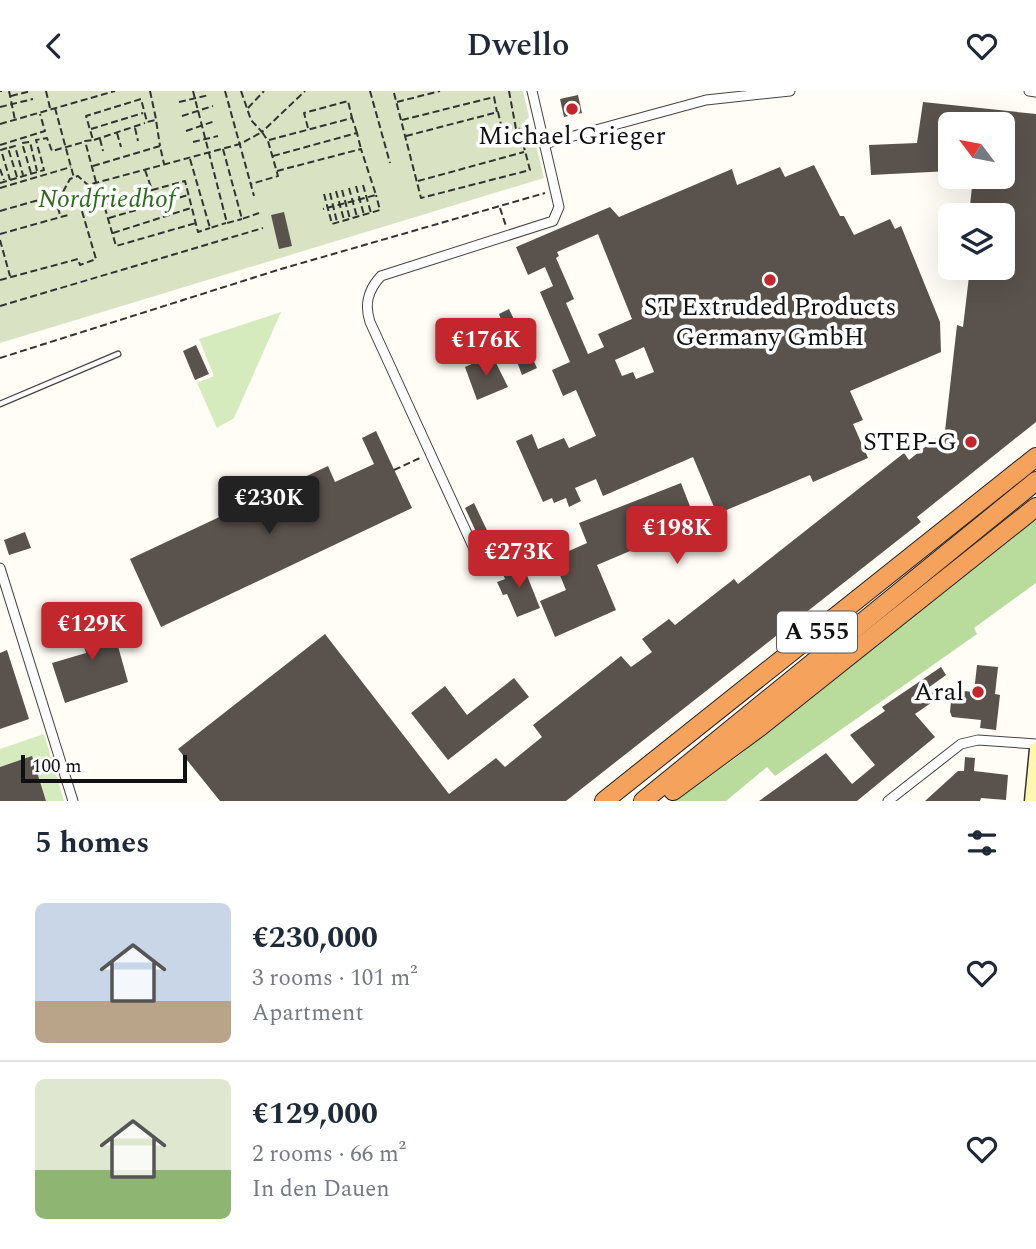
<!DOCTYPE html>
<meta charset="utf-8">
<style>
body{margin:0;font-family:Spectral,serif;background:#f6f6f7;color:#1f2937;height:100vh;display:flex;flex-direction:column;font-size:26px;white-space:nowrap}
*{box-sizing:border-box;margin:0}
p{font-size:23px;color:#747a83}
.icon{flex:none;width:38px;height:38px;fill:none;stroke:currentColor;stroke-width:2;stroke-linecap:round;stroke-linejoin:round}
.map{position:relative;height:710px;overflow:hidden}
.panel{display:flex;flex-direction:column;background:#fff;flex:1}
.panel>*{flex:none}
.needle{width:46px;rotate:302deg}
.buttons{position:absolute;left:938px;top:21px;display:grid;gap:14px}
.buttons a{display:grid;place-items:center;width:77px;height:77px;border-radius:10px;background:#fff;box-shadow:0 7px 28px #0002;font-size:35px}
.scale{position:absolute;left:21px;bottom:18px;width:166px;box-sizing:border-box;padding-left:7px;border:4px solid #111;border-top:0;font-size:19px;line-height:24px;white-space:nowrap;color:#111;-webkit-text-stroke:5px #fff;paint-order:stroke}
.price{position:absolute;translate:-50% -60px;padding:0 16px;border-radius:7px;background:#c4262e;color:#fff;font-size:23px;line-height:46px;filter:drop-shadow(0 2px 4px #0008)}
.price::after{content:'';position:absolute;left:50%;top:42px;width:21px;height:16px;margin-left:-10px;background:inherit;clip-path:polygon(0 0,100% 0,50% 100%)}
.price.on{background:#222;color:#fff}
ul{padding:0;list-style:none}
li{display:flex;align-items:center;gap:21px;height:175px;padding:0 35px}
li+li{border-top:2px solid #e0e1e3}
li span{display:grid;place-items:center;flex:none;width:196px;height:140px;border-radius:10px;color:#555}
li>.icon{margin-inline-start:auto}
span .icon{width:84px;height:84px;fill:#fffc;stroke-width:1}
li b{font-size:30px}
h2{display:flex;justify-content:space-between;align-items:center;height:84px;padding:0 35px;font-size:30px}
header{display:flex;justify-content:space-between;align-items:center;height:91px;padding:0 35px;background:#fff;font-size:32px;font-weight:600}
.map>svg:first-child{display:block}
.green{fill:#d5ebbd}
.forest{fill:#b9dc9c}
.cemetery{fill:#d9e3c4}
.building{fill:#5a524d;fill-rule:evenodd}
.lines{fill:none;stroke-linecap:round;stroke-linejoin:round}
.lane-casing{stroke:#444;stroke-width:7}
.street-casing{stroke:#444;stroke-width:11}
.secondary-casing{stroke:#333;stroke-width:15}
.highway-casing{stroke:#222;stroke-width:20}
.path{stroke:#333;stroke-width:2;stroke-dasharray:7 3.5;stroke-linecap:butt}
.lane{stroke:#fff;stroke-width:4.5}
.street{stroke:#fff;stroke-width:9}
.secondary{stroke:#fff6b0;stroke-width:12}
.highway{stroke:#f5a25d;stroke-width:18}
.poi-dot{fill:#c4262e;stroke:#fff;stroke-width:2.5}
.labels{text-anchor:middle;dominant-baseline:central;stroke-width:7;stroke-linejoin:round;paint-order:stroke}
.shield{fill:#fff;stroke:#585858;stroke-width:2}
.shield-label{font-size:24px;font-weight:bold;fill:#111}
.poi-label{font-size:26px;fill:#111;stroke:#fff}
.park-label{font-size:26px;font-style:italic;fill:#2f6b1f;stroke:#fff}
</style>
<header><svg class="icon" aria-label="back" viewBox="0 0 24 24"><path d="M15 5l-7 7 7 7"/></svg>Dwello<svg class="icon" aria-label="heart" viewBox="0 0 24 24"><path d="M12 20l-8-8c-3-5 5-10 8-4 3-6 11-1 8 4z"/></svg></header>
<div class="map">
<svg width="1036" height="710" viewBox="0 0 1036 710">
<rect width="100%" height="100%" fill="#fffdf5"/>
<g class="green">
<polygon points="281,221 234,327 217,337 197,292 214,285 199,248"/>
<polygon points="44,643 64,710 46,710 32,666 0,676 0,658"/>
</g>
<polygon class="forest" points="1036,428 1036,492 974,537 977,543 775,685 767,676 726,710 675,710 733,669"/>
<polygon class="cemetery" points="0,0 523,0 529,26 525,30 527,41 534,45 544,87 0,252"/>
<g class="building">
<polygon points="578,4 582,22 564,26 560,8"/>
<polygon points="923,11 1036,23 1036,331 917,426 921,431 566,710 220,710 178,658 325,543 449,703 496,667 505,676 542,646 533,634 621,565 631,576 652,561 642,548 669,528 675,534 734,488 738,493 904,362 909,369 945,340 957,234 963,236 970,177 1003,177 1003,124 969,124 973,86 1003,86 1003,33 950,33 950,80 871,84 869,54 917,52"/>
<path d="M814,74L840,125H844L854,144L890,128L895,138L901,135L940,231L941,261L850,300L863,329L853,333L868,367L813,391L810,384L717,423L693,366L603,405L596,388L575,397L581,410L569,416L566,407L554,412L552,407L543,411L516,350L532,343L538,358L564,347L569,357L596,345L576,299L563,305L552,279L570,271L540,201L553,195L545,176L528,184L516,156L610,116L619,126L732,78L737,94L780,76L785,86ZM598,143L632,228L598,243L604,256L588,263L566,212L574,208L556,167L559,165L557,161ZM644,256L654,281L636,288L633,281L622,285L615,269Z"/>
<polygon points="284,121 292,155 279,158 271,124"/>
<polygon points="509,218 537,277 522,284 499,223"/>
<polygon points="196,254 209,283 195,289 183,260"/>
<polygon points="492,264 508,296 477,309 465,276"/>
<polygon points="376,340 412,417 161,536 130,468 328,375 335,391 374,373 362,347"/>
<polygon points="681,392 693,423 672,432 675,441 597,474 616,519 555,546 540,510 566,499 553,467 587,452 579,432"/>
<polygon points="474,412 494,454 484,458 465,417"/>
<polygon points="25,441 31,457 9,464 4,449"/>
<polygon points="539,449 545,464 527,475 519,461"/>
<polygon points="522,472 540,517 517,526 507,503 503,504 497,491 505,488 502,481"/>
<polygon points="109,523 128,591 65,612 52,572 86,562 77,534"/>
<polygon points="7,559 29,628 0,638 0,562"/>
<polygon points="977,574 998,576 995,603 1000,604 996,639 980,637 981,629 952,626 950,621 952,599 974,601"/>
<polygon points="941,576 946,584 928,597 938,607 915,623 935,646 857,710 759,710 826,662 852,693 875,674 850,644 885,620 882,616"/>
<polygon points="514,587 529,606 448,669 411,622 445,595 467,624"/>
<polygon points="32,665 46,710 0,710 0,676"/>
<polygon points="965,666 975,667 974,680 1008,684 1006,709 981,707 980,710 925,710 958,680 964,680"/>
</g>
<g class="lines">
<defs>
<polyline id="lane" points="0,313 118,263"/>
<g id="street">
<polyline points="1029,0 1036,1"/>
<polyline points="544,53 706,9 790,0"/>
<path d="M476,462L370,231C364,213 368,199 381,185L553,130L559,116L532,0"/>
<polyline points="0,477 73,710"/>
<polyline points="888,710 961,653 978,649 1036,653"/>
</g>
<polyline id="secondary" points="1031,710 1036,658"/>
<g id="highway">
<polyline points="673,700 761,635 1036,416"/>
<polyline points="604,710 1036,366"/>
<polyline points="643,710 1036,390"/>
</g>
</defs>
<use href="#lane" class="lane-casing"/>
<use href="#street" class="street-casing"/>
<use href="#secondary" class="secondary-casing"/>
<use href="#highway" class="highway-casing"/>
<g class="path">
<polyline points="0,0 2,0"/>
<polyline points="9,0 15,29"/>
<polyline points="46,0 50,17"/>
<polyline points="150,0 156,28"/>
<polyline points="193,0 227,132 242,128"/>
<polyline points="225,0 254,105"/>
<polyline points="241,0 251,29 262,41 305,0"/>
<polyline points="370,0 390,72"/>
<polyline points="509,0 516,38"/>
<polyline points="394,2 421,107 530,79 519,37"/>
<polyline points="11,5 31,0"/>
<polyline points="179,11 209,4"/>
<polyline points="397,11 440,0"/>
<polyline points="0,16 33,8"/>
<polyline points="55,17 74,87"/>
<polyline points="248,17 264,0"/>
<polyline points="182,25 213,15"/>
<polyline points="402,29 494,6 497,21"/>
<polyline points="0,33 115,0"/>
<polyline points="135,37 138,50"/>
<polyline points="308,37 304,22 348,10 352,27"/>
<polyline points="91,38 143,22"/>
<polyline points="186,40 215,30"/>
<polyline points="117,42 121,56"/>
<polyline points="406,45 498,21 503,42"/>
<polyline points="100,48 103,60"/>
<polyline points="94,49 145,32"/>
<polyline points="269,49 352,27 357,42"/>
<polyline points="193,51 218,45"/>
<polyline points="0,54 45,40 40,23"/>
<polyline points="7,57 1,59 10,89"/>
<polyline points="223,58 242,128 259,122"/>
<polyline points="273,65 357,42 361,58"/>
<polyline points="190,68 210,137 226,132"/>
<polyline points="93,75 160,55 164,73"/>
<polyline points="0,78 4,89"/>
<polyline points="145,79 152,99 185,90 198,141 210,137"/>
<polyline points="277,80 361,58 376,104 323,118"/>
<polyline points="31,82 22,52 30,51 37,80"/>
<polyline points="17,86 8,57 15,55 23,84"/>
<polyline points="418,90 524,61"/>
<polyline points="96,91 85,50 93,49 86,25 141,8 147,31 156,29 160,55"/>
<polyline points="0,92 44,79 36,49 47,47 52,60 84,51"/>
<polyline points="363,94 371,122"/>
<polyline points="356,95 364,124"/>
<polyline points="0,97 71,76"/>
<polyline points="349,97 357,126"/>
<polyline points="152,99 104,114 116,155 196,132"/>
<polyline points="342,99 350,128"/>
<polyline points="336,100 344,129"/>
<polyline points="63,101 70,88 78,85 88,94"/>
<polyline points="330,102 337,131"/>
<polyline points="324,103 332,133 380,119 376,104"/>
<polyline points="55,106 60,124"/>
<polyline points="500,117 506,135"/>
<polyline points="0,120 63,102 79,109 88,94 240,53 262,41 268,50 278,85 251,93"/>
<polyline points="109,127 188,104"/>
<polyline points="113,142 191,117"/>
<polyline points="0,143 68,124"/>
<polyline points="0,149 10,185"/>
<polyline points="0,189 78,168 80,174 96,168 79,110"/>
<polyline points="0,215 263,137"/>
<polyline points="0,267 281,178 545,102"/>
<polyline points="394,379 420,367"/>
</g>
<use href="#lane" class="lane"/>
<use href="#street" class="street"/>
<use href="#secondary" class="secondary"/>
<use href="#highway" class="highway"/>
</g>
<g class="poi-dot">
<circle cx="572" cy="18" r="7"/>
<circle cx="770" cy="189" r="7"/>
<circle cx="971" cy="351" r="7"/>
<circle cx="978" cy="601" r="7"/>
</g>
<g class="labels">
<rect class="shield" x="777" y="520.5" width="80" height="41" rx="5"/>
<g class="shield-label">
<text x="817" y="541">A 555</text>
</g>
<g class="poi-label">
<text x="572" y="45">Michael Grieger</text>
<text x="770" y="216">ST Extruded Products<tspan x="770" dy="30">Germany GmbH</tspan></text>
<text x="957" y="351" text-anchor="end">STEP-G</text>
<text x="964" y="601" text-anchor="end">Aral</text>
</g>
<g class="park-label">
<text x="107" y="108">Nordfriedhof</text>
</g>
</g>
</svg>
<div class="buttons">
<a><svg class="needle" viewBox="-14 -14 28 28"><path d="M0-13l5 13h-10z" fill="#e53935"/><path d="M0 13l5-13h-10z" fill="#747a83"/></svg></a>
<a><svg class="icon" aria-label="layers" viewBox="0 0 24 24"><path d="M12 4l9 5-9 5-9-5zM3 14l9 5 9-5"/></svg></a>
</div>
<div class="scale">100 m</div>
<b class="price" style="left:486px;top:287px">€176K</b>
<b class="price on" style="left:269px;top:445px">€230K</b>
<b class="price" style="left:677px;top:475px">€198K</b>
<b class="price" style="left:519px;top:499px">€273K</b>
<b class="price" style="left:92px;top:571px">€129K</b>
</div>
<section class="panel">
<h2>5 homes<svg class="icon" aria-label="filters" viewBox="0 0 24 24"><path d="M4 7h16M4 17h16"/><circle cx="9" cy="7" r="2"/><circle cx="15" cy="17" r="2"/></svg></h2>
<ul>
<li><span style="background:linear-gradient(#c9d6e8 70%,#b9a48a 0)"><svg class="icon" aria-label="home" viewBox="0 0 24 24"><path d="M3 11l9-7 9 7M6 9v11h12V9"/></svg></span><div><b>€230,000</b><p>3 rooms · 101 m²</p><p>Apartment</p></div><svg class="icon" aria-label="heart" viewBox="0 0 24 24"><path d="M12 20l-8-8c-3-5 5-10 8-4 3-6 11-1 8 4z"/></svg></li>
<li><span style="background:linear-gradient(#dfe7d0 65%,#8fb573 0)"><svg class="icon" aria-label="home" viewBox="0 0 24 24"><path d="M3 11l9-7 9 7M6 9v11h12V9"/></svg></span><div><b>€129,000</b><p>2 rooms · 66 m²</p><p>In den Dauen</p></div><svg class="icon" aria-label="heart" viewBox="0 0 24 24"><path d="M12 20l-8-8c-3-5 5-10 8-4 3-6 11-1 8 4z"/></svg></li>
</ul>
</section>
